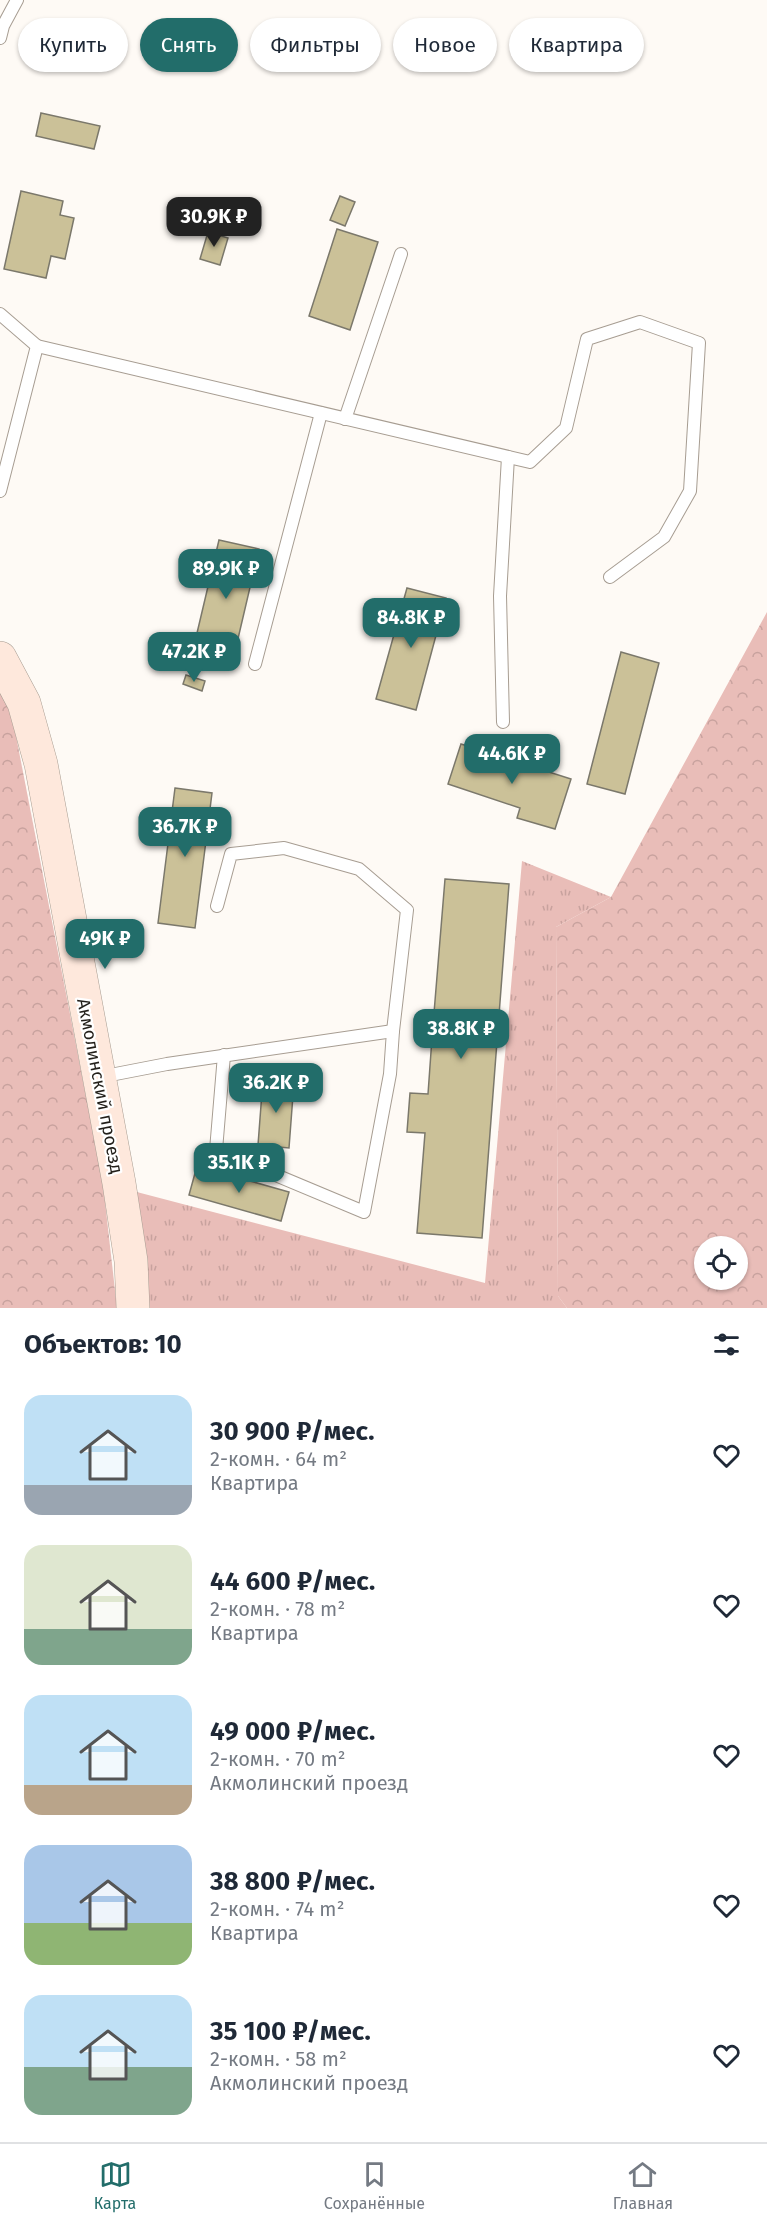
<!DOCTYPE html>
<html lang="ru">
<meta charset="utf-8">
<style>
body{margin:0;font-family:"Fira Sans",sans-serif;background:#f2f2f3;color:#1f2937;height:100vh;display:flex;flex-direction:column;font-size:22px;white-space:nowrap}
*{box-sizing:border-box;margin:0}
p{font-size:20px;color:#747a83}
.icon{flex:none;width:33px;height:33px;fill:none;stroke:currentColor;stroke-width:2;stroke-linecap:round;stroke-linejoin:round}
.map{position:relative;height:1308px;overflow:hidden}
.details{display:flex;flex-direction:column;background:#fff;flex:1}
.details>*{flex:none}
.hud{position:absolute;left:18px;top:18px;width:732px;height:54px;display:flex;gap:12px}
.controls{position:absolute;left:694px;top:1236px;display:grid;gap:12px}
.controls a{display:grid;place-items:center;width:54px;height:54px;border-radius:50%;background:#fff;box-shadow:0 2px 4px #0004;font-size:30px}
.price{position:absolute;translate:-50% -51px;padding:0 14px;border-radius:12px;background:#226d6a;color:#fff;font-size:20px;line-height:39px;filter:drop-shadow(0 2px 3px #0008)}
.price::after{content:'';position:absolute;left:50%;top:36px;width:18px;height:14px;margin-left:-9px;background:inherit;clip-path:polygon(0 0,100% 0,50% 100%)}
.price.on{background:#222;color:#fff}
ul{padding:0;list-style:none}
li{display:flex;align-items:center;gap:18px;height:150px;padding:0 24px}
li span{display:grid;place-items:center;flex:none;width:168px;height:120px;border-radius:18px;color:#555}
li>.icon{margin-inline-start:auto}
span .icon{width:72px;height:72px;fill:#fffc;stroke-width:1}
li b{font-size:26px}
h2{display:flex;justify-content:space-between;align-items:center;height:72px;padding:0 24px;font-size:26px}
.pill{padding:0 21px;border-radius:27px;background:#fff;box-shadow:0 2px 4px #0004;font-size:21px;line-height:54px}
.pill.on{background:#226d6a;color:#fff}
.menu{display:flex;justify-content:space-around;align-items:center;height:84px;border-top:2px solid #e0e1e3;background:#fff;font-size:16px;color:#747a83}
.menu a{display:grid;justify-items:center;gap:3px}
.menu .on{color:#226d6a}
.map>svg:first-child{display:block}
.grass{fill:url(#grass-tufts)}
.forest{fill:url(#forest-crowns);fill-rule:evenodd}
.building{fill:#cbc198;stroke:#7b786b;stroke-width:1.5}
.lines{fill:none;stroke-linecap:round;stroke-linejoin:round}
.lane-casing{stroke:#a79d92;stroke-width:14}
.secondary-casing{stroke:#a79d92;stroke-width:34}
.lane{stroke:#fff;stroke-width:12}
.secondary{stroke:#fee8dc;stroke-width:33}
.labels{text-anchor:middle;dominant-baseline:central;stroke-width:4.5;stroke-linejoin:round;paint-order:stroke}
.street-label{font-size:18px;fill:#221f1a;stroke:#fff}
</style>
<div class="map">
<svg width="767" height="1308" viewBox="0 0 767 1308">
<defs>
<pattern id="grass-tufts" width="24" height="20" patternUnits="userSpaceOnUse" patternTransform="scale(1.5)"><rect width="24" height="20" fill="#e9bdb8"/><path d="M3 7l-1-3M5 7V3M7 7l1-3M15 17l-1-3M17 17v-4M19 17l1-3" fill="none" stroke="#c8a29e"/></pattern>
<pattern id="forest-crowns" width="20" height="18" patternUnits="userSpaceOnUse" patternTransform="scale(1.5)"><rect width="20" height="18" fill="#e9bdb8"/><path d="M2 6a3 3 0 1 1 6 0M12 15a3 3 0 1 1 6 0" fill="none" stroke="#c8a29e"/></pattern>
</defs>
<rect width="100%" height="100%" fill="#fefaf5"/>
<polygon class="grass" points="522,861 611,897 556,927 558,1296 567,1308 146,1308 133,1191 485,1283"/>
<g class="forest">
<path d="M767,612V1308H567L558,1296L556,927L611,897ZM738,1246V1280H705V1246Z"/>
<polygon points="0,683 10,705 103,1184 117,1308 0,1308"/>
</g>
<g class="building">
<polygon points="41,113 100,126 94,149 36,136"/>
<polygon points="21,191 63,201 60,215 74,218 65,259 51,256 46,278 4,269"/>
<polygon points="340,196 355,202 345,226 330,220"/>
<polygon points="337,229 378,242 350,330 309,316"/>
<polygon points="208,232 228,238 220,265 200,259"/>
<polygon points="219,540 259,549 233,660 193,650"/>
<polygon points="407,588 446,598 416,710 376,699"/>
<polygon points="621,652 659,663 625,794 587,784"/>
<polygon points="186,675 205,681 202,691 183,684"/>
<polygon points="461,744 571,779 555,829 517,818 520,808 448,784"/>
<polygon points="175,788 212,793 195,928 158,923"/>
<polygon points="445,879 509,884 482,1238 417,1233 425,1133 407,1132 410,1093 428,1094 432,1038 417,1037 419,1012 434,1013"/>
<polygon points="263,1079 294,1082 289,1148 258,1145"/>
<polygon points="197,1166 289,1192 281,1221 189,1195"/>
</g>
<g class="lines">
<defs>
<g id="lane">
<polyline points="0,38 3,26 17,0"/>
<polyline points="0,314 37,346 0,491"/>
<polyline points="37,346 530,462 566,428 587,339 640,322 699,343 690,491 664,537 610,577"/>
<polyline points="345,419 401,254"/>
<polyline points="255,664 321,413"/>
<polyline points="503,722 500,596 508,457"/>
<polyline points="217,906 231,854 284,848 359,869 407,910 393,1031 390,1074 364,1212 216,1150 224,1055"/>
<polyline points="100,1077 167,1064 393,1031"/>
</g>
<polyline id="secondary" points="0,658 24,703 41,764 119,1183 131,1261 133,1308"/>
</defs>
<use href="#lane" class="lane-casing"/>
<use href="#secondary" class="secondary-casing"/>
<use href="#lane" class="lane"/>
<use href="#secondary" class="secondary"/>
</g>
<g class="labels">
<g class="street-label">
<text transform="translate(100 1086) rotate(79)">Акмолинский проезд</text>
</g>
</g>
</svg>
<div class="controls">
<a><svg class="icon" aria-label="locate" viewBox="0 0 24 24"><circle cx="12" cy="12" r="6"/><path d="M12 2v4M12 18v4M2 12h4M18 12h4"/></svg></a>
</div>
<b class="price on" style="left:214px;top:248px">30.9K ₽</b>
<b class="price" style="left:226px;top:600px">89.9K ₽</b>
<b class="price" style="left:411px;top:649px">84.8K ₽</b>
<b class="price" style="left:194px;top:683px">47.2K ₽</b>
<b class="price" style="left:512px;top:785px">44.6K ₽</b>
<b class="price" style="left:185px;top:858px">36.7K ₽</b>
<b class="price" style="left:105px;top:970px">49K ₽</b>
<b class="price" style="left:461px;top:1060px">38.8K ₽</b>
<b class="price" style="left:276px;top:1114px">36.2K ₽</b>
<b class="price" style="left:239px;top:1194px">35.1K ₽</b>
<div class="hud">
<a class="pill">Купить</a>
<a class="pill on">Снять</a>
<a class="pill">Фильтры</a>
<a class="pill">Новое</a>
<a class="pill">Квартира</a>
</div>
</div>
<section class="details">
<h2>Объектов: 10<svg class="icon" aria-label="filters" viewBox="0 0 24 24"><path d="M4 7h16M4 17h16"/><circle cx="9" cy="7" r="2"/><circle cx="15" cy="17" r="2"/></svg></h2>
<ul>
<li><span style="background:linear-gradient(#bfe0f5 75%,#9aa5b1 0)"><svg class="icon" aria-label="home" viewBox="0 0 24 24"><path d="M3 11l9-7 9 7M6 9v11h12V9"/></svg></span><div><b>30 900 ₽/мес.</b><p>2-комн. · 64 m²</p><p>Квартира</p></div><svg class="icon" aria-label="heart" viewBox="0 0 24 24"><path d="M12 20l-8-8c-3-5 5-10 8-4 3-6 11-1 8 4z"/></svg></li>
<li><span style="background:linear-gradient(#dfe7d0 70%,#7fa58c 0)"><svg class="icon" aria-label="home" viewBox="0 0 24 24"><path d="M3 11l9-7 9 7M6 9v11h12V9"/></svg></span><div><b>44 600 ₽/мес.</b><p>2-комн. · 78 m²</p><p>Квартира</p></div><svg class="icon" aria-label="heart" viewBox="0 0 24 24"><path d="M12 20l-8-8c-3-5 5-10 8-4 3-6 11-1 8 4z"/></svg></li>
<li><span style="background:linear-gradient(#bfe0f5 75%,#b9a48a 0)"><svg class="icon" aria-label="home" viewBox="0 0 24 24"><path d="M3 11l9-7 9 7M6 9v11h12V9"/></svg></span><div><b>49 000 ₽/мес.</b><p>2-комн. · 70 m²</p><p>Акмолинский проезд</p></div><svg class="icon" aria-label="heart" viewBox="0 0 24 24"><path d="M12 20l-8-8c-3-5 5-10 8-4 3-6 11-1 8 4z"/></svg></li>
<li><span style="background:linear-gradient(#a9c7e8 65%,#8fb573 0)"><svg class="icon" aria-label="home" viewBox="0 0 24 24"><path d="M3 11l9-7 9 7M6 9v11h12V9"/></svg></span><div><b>38 800 ₽/мес.</b><p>2-комн. · 74 m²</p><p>Квартира</p></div><svg class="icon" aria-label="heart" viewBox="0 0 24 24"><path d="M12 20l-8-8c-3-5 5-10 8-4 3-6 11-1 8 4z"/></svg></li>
<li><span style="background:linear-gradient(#bfe0f5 60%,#7fa58c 0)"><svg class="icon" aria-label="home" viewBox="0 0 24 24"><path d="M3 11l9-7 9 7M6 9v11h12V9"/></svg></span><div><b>35 100 ₽/мес.</b><p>2-комн. · 58 m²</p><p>Акмолинский проезд</p></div><svg class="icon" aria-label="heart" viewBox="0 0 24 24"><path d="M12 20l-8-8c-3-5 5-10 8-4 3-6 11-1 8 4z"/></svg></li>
</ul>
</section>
<nav class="menu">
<a class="on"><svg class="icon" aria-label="map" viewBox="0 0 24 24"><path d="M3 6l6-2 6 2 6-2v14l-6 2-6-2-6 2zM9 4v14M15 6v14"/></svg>Карта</a>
<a><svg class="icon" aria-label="saved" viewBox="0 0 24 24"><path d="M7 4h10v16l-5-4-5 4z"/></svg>Сохранённые</a>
<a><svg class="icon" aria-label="home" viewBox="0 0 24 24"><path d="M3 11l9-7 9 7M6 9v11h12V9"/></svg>Главная</a>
</nav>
